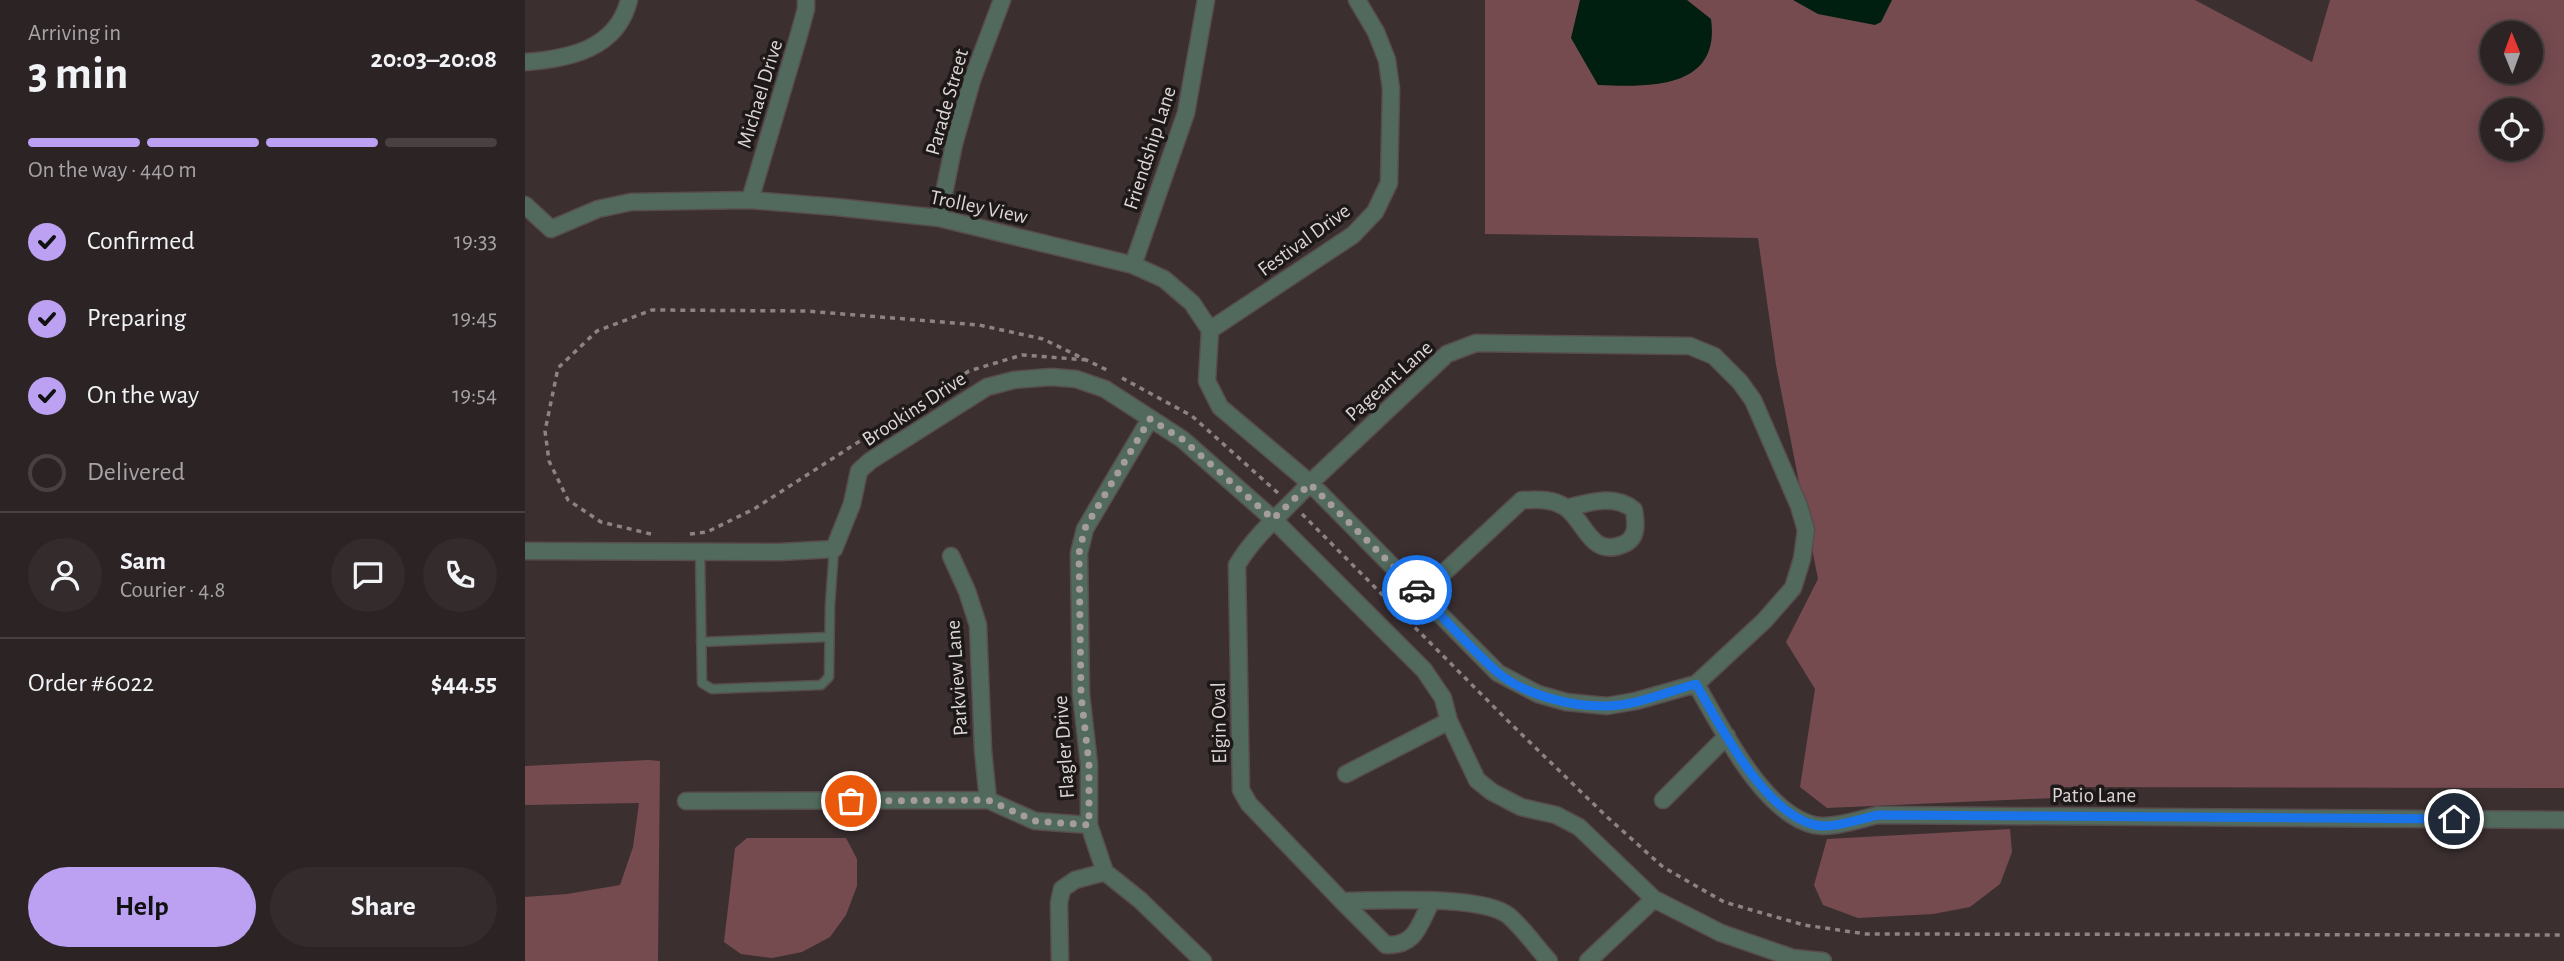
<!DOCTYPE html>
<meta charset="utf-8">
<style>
:root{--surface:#2c2324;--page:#342b2c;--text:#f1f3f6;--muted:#a6a4a6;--line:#484041;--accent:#bca0f2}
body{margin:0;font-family:"Alegreya Sans",sans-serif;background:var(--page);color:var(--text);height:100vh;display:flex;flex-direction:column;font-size:26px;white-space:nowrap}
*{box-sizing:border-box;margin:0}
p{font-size:23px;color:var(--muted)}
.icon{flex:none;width:38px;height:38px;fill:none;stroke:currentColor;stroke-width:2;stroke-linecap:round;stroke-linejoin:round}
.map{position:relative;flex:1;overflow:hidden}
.drawer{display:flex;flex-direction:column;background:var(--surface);width:525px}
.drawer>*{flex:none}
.needle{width:46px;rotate:359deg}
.fabs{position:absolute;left:1955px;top:21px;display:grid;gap:14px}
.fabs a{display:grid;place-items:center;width:63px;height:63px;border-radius:50%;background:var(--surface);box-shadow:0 4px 18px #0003,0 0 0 2px var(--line);font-size:35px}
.pin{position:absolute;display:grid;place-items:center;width:60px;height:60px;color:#fff;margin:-30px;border:4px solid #fff;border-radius:50%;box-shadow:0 2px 7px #0007}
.courier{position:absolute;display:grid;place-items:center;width:70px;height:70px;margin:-35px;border:5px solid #1a73e8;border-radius:50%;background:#fff;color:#222;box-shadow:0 2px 9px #0007}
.overview em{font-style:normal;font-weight:600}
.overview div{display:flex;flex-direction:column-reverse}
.overview{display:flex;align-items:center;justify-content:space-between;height:119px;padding:0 28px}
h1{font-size:46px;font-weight:600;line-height:52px}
.bar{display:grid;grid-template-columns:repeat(4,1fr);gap:10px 7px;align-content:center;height:84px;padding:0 28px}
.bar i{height:9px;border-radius:5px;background:var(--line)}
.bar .on{background:var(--accent)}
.bar p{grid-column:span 4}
.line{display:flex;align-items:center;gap:18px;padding:0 28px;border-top:2px solid var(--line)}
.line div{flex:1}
.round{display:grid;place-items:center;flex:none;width:74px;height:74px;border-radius:37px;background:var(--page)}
ol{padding:0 28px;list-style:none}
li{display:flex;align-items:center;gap:21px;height:77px}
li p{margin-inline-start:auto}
li .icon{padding:7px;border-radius:50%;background:var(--accent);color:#111;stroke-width:4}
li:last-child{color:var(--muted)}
li i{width:38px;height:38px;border:4px solid var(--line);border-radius:50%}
.cta{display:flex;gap:14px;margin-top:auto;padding:14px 28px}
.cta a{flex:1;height:80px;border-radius:42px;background:var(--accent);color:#111;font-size:28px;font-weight:600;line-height:80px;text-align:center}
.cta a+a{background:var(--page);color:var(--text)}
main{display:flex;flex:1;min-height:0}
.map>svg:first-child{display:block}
</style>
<main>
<section class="drawer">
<div class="overview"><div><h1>3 min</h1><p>Arriving in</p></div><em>20:03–20:08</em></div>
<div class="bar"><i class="on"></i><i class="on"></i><i class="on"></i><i></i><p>On the way · 440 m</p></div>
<ol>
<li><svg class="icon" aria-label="check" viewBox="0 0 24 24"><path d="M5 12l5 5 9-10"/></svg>Confirmed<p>19:33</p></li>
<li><svg class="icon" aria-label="check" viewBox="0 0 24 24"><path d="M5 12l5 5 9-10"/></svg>Preparing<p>19:45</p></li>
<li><svg class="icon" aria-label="check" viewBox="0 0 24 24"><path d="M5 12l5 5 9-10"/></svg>On the way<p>19:54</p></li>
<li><i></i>Delivered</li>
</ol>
<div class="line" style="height:126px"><a class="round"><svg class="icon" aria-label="person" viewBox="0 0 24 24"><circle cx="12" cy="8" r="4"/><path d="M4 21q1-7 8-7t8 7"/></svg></a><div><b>Sam</b><p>Courier · 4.8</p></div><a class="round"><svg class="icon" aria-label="chat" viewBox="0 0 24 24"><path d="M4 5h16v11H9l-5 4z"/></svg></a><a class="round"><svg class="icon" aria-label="phone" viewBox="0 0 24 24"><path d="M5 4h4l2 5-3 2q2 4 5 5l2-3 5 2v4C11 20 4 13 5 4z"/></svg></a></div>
<div class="line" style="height:91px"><div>Order #6022</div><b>$44.55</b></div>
<div class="cta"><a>Help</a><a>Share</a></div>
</section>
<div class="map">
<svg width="2039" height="961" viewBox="0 0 2039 961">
<rect width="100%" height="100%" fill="#3b2f30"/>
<path fill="#754b50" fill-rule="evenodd" d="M960,0H1670L1787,62L1805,0H2039V788L1540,787L1528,798L1302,808L1275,787L1290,689L1261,642L1293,579L1251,365L1233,238L960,234ZM1967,33H2006V72H1967ZM1967,110H2006V149H1967Z
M123,760L135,761L133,961H0V897L42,894L95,885L108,847L114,803L0,805V766Z
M1485,829L1487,852L1475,884L1445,907L1408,914L1333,918L1298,905L1289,885L1302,839Z
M222,838H321L332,859V886L321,915L305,937L277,952L247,958L216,954L199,942L210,848Z"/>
<path fill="#001f11" d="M1055,0H1162L1186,19C1196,90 1123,87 1073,85L1046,38Z
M1268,0H1367L1356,22L1350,25L1293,14Z"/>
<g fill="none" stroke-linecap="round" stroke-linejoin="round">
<g stroke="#584d4e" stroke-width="11">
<path id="lane" d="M175,551L177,683L187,689L296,685L304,677L305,605L309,549
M176,642L304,637"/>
</g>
<g stroke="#584d4e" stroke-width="19">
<path id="street" d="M0,62C44,59 92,49 104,0
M225,200L273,38L281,9V0
M0,205L26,229L73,209L106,202L225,200L311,207L414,218L608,265L639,279L667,303L685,330L682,381L695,407L785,483L973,673L1013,694L1041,702L1082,706L1111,701L1171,684L1239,621L1268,588L1277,559L1281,530L1274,506L1228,400L1215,382L1189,356L1165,346L951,343L922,354L785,483C760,511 731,533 712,565L716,790L724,804L817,901C854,901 957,894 984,916C999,929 1011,947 1024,961
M414,218L429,144L447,80L477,0
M608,265L661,113L681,0
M685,330L828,235L850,212L864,183L866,89L862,60L851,32L832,0
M625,419L560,529L554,553L556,694L564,764V825L580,872L615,900L678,961
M0,551L255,552L309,549L327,504L334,471L345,461L462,387L489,380L526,377L551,379L580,389L657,439L748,519L899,670L918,698L924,721L952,780L967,792L996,807L1031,815L1054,827L1129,899L1196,933L1268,958L1298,961
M426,556L442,591L453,625L458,750L463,800
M896,594L997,500C1012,500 1026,498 1040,507C1060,520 1065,559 1099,544C1113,538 1111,523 1109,510C1090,494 1064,502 1042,508
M1171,684C1196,727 1238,813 1289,825C1306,829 1336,819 1353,815L2039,820
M821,774L924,721
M1138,800L1202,736
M161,801L463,800L510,821L564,825
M817,901L861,945C891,946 894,925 906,902
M535,961L534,903L537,889L550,880L580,872
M1063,961L1129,899"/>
</g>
<path stroke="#8d8383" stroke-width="3.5" stroke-dasharray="5 5" stroke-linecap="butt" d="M597,378L667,416L753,493
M777,514L986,724L1081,816L1138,867L1199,902L1279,925L1341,934L2039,935
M126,534L76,522L43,500L24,461L20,431L33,368L72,331L127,310L281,311L454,325L518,339L584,371
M165,534L182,532L229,509L444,371L497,355L563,360"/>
<use href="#lane" stroke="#526a5d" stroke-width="8"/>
<use href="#street" stroke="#526a5d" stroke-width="16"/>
</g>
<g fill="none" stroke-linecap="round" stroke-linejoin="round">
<path stroke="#a59c9c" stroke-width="7" stroke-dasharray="0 12.6" d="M326,801L463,800L510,821L564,825V764L556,694L554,553L560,528L625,419L657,439L748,519L785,484L892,590"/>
<path stroke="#1a73e8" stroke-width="9" d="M892,590C918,617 943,646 971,671C998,695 1047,707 1082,706C1112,705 1142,692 1171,684C1196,727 1239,813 1290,825C1306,829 1336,819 1353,815L1929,819"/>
</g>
<g text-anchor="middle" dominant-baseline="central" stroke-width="7" stroke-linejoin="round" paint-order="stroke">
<g font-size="21" fill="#ded6d6" stroke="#1e1919">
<text transform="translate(235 94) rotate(-73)">Michael Drive</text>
<text transform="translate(422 102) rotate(-74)">Parade Street</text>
<text transform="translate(625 148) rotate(-72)">Friendship Lane</text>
<text transform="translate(454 207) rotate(12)">Trolley View</text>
<text transform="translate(779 240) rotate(-36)">Festival Drive</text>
<text transform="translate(864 381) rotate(-42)">Pageant Lane</text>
<text transform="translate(389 409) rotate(-33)">Brookins Drive</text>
<text transform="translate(432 678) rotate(-94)">Parkview Lane</text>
<text transform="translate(694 723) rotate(-91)">Elgin Oval</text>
<text transform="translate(539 747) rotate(-94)">Flagler Drive</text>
<text x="1569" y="795">Patio Lane</text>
</g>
</g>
</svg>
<div class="fabs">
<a><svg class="needle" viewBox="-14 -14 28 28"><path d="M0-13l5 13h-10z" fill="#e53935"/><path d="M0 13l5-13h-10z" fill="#a6a4a6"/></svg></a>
<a><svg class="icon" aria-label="locate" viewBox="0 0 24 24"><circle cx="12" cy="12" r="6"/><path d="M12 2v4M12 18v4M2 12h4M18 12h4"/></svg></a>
</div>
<div class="pin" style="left:326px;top:801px;background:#ea580c"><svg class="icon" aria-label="bag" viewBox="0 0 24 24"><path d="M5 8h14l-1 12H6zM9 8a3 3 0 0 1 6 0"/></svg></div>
<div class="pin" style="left:1929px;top:819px;background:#1f2937"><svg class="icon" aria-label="home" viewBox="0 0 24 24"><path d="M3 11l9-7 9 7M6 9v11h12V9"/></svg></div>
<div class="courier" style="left:892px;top:590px"><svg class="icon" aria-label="car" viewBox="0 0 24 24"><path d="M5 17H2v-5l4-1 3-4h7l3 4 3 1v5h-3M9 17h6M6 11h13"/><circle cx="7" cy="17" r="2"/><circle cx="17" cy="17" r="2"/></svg></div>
</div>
</main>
